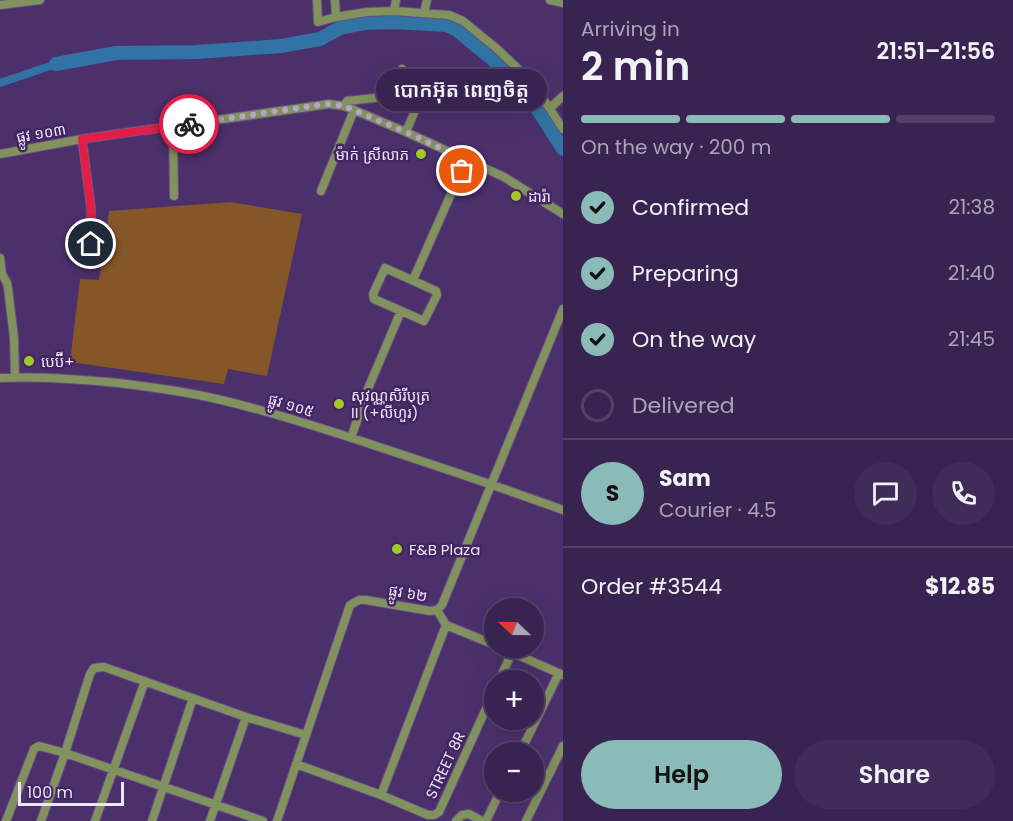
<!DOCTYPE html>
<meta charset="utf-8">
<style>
:root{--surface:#392451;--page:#402c58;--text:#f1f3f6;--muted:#aba4b7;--line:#534168;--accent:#8bbbb9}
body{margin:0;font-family:Poppins,"Noto Sans Khmer",sans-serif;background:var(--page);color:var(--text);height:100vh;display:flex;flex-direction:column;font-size:22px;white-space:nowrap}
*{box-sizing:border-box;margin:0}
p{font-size:20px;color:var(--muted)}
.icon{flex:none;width:33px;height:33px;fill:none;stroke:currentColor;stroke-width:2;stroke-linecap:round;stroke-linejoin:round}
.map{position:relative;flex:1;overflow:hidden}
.drawer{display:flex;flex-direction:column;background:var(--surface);width:450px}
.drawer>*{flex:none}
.needle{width:39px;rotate:292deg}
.fabs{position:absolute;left:484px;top:598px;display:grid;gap:12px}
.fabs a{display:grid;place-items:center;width:60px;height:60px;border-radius:50%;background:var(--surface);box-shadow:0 6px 24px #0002,0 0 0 2px var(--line);font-size:30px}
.scale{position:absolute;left:18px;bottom:15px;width:106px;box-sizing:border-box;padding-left:6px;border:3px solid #ede4fa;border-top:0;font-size:16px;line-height:21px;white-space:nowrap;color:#ede4fa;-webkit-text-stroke:4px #422561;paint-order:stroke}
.pin{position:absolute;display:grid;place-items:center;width:51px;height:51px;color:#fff;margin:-26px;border:3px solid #fff;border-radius:50%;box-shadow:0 2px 6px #0007}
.courier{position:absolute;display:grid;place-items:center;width:60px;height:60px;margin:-30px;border:4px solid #e11d48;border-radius:50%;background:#fff;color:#222;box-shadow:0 2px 8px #0007}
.bubble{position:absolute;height:42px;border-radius:21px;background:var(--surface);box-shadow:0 6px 24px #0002,0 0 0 2px var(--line);font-size:20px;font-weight:600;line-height:42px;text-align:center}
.overview em{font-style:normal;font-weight:600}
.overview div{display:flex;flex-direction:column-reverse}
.overview{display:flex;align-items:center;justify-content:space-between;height:102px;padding:0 18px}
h1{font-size:39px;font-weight:600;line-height:45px}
.bar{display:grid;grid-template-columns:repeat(4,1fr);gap:9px 6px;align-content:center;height:72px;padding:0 18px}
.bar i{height:8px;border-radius:4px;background:var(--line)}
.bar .active{background:var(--accent)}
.bar p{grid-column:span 4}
.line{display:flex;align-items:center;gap:15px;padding:0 18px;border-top:2px solid var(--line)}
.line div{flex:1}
.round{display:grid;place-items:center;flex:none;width:63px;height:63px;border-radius:32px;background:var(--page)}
ol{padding:0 18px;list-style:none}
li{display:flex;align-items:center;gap:18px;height:66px}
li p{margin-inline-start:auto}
li .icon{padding:6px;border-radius:50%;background:var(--accent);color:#111;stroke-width:4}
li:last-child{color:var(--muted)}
li i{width:33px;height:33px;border:3px solid var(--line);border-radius:50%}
.cta{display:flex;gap:12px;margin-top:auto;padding:12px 18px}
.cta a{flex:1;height:69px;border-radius:36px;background:var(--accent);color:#111;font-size:24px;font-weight:600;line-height:69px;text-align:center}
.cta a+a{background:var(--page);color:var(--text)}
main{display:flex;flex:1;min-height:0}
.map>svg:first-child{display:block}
</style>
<main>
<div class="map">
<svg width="563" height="821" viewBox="0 0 563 821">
<rect width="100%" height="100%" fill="#4c306c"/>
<path fill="#855627" d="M231,202L302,214L267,376L228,369L224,384L70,362L80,279L99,280L109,211Z"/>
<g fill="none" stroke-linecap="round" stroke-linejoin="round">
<path stroke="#3073a4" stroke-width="8" d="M0,83L56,64"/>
<path stroke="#3073a4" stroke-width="14" d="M56,64L116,53L197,52L281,46L320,39L340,28L365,23L392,22L446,25L457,30L490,57L526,91L563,149"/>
<g stroke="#664d83" stroke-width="10">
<path id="minor" d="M317,0L318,22L336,17L367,12L394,11L449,15L463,21L496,48L533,83L563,129
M335,0L336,17
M550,0L563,3
M0,5L40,0
M394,11L396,0
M424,13L427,0
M344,106L347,101L392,96L394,94L395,85L402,69
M550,108L563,96
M173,127L174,196
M406,132L427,82
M82,139L91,208L92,263
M0,154L82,139L329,104L344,106L354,110L406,132L504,177L563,214
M321,191L354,110
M0,258L2,274L7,283L8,288L14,338L15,377
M385,268L436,291L437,295L424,321L374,299L373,294Z
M413,280L466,160
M0,378C39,376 79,379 118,383C151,387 184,391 217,399C273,412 328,430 382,448C443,468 503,488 563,510
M351,438L367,391L401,311
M437,610L442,605L563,309
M437,610L446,625L495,645
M502,648L563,675
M499,681L512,652
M520,753L559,673
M296,764L381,795L428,815H434L439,812L495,689
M381,795L446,625
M6,821L34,749L39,746L65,753L263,821
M41,821L65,753L90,674L94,668L104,667L246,717L306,735
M95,821L145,681
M152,821L193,698
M210,821L246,717
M277,821L350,605L359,600H366L430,611L437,610
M456,821L462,815L469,814L482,821
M486,821L500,792
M526,821L563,746"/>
</g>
<use href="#minor" stroke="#81925e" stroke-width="8"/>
</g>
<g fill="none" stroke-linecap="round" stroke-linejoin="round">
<path stroke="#b5a5c8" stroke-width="6" stroke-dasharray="0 10.8" d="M189,124L319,105L329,104L344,106L406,132L466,160L462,171"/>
<path stroke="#e11d48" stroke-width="8" d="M91,244V208L82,139L189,124"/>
</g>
<g fill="#a1c929" stroke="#422561" stroke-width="2">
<circle cx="421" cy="154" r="6"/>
<circle cx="516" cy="196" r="6"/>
<circle cx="29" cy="361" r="6"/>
<circle cx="339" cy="404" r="6"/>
<circle cx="397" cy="549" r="6"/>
</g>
<g text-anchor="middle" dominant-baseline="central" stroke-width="5" stroke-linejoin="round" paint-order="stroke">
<g font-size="15" fill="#ede4fa" stroke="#422561">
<text transform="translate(41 133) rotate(-10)">ផ្លូវ ១០៣</text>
<text transform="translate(291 405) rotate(17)">ផ្លូវ ១០៥</text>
<text transform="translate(408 593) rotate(9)">ផ្លូវ ៦២</text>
<text transform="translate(445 765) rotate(-65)">STREET 8R</text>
</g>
<g font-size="15" fill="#ede4fa" stroke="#422561" text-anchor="start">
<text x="409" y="154" text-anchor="end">ម៉ាក់ ស្រីលាភ</text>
<text x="528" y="196">ដារ៉ា</text>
<text x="41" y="361">បេប៊ី+</text>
<text x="351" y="395">សុវណ្ណសិរីបុត្រ<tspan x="351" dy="17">II (+លីហួរ)</tspan></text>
<text x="409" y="549">F&amp;B Plaza</text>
</g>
</g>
</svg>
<div class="fabs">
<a><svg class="needle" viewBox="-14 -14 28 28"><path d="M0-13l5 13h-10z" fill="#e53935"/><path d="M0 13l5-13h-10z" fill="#aba4b7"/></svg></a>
<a>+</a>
<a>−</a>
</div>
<div class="scale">100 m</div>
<div class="pin" style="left:462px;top:171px;background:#ea580c"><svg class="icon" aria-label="bag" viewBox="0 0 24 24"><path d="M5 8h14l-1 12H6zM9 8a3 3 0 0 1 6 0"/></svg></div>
<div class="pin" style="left:91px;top:244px;background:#1f2937"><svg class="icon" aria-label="home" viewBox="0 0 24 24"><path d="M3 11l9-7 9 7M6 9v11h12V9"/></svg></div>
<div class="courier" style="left:189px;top:124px"><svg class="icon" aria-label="bike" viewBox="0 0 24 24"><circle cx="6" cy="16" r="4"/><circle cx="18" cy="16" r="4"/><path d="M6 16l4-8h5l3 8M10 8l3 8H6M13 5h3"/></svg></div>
<div class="bubble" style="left:376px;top:69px;width:171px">បោកអ៊ុត ពេញចិត្ត</div>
</div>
<section class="drawer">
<div class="overview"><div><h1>2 min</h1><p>Arriving in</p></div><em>21:51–21:56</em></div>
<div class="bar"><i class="active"></i><i class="active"></i><i class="active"></i><i></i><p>On the way · 200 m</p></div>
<ol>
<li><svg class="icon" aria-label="check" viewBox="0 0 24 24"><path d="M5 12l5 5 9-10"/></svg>Confirmed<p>21:38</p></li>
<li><svg class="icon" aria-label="check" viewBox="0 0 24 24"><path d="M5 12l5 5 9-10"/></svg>Preparing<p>21:40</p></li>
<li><svg class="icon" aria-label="check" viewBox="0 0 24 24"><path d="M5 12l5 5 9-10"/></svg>On the way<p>21:45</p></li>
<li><i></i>Delivered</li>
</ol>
<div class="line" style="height:108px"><b class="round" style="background:var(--accent);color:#111">S</b><div><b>Sam</b><p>Courier · 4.5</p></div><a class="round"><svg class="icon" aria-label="chat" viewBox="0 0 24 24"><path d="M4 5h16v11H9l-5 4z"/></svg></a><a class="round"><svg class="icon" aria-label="phone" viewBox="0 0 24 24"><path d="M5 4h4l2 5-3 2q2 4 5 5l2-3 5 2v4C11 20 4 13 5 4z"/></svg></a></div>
<div class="line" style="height:78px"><div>Order #3544</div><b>$12.85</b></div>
<div class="cta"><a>Help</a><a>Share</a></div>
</section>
</main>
